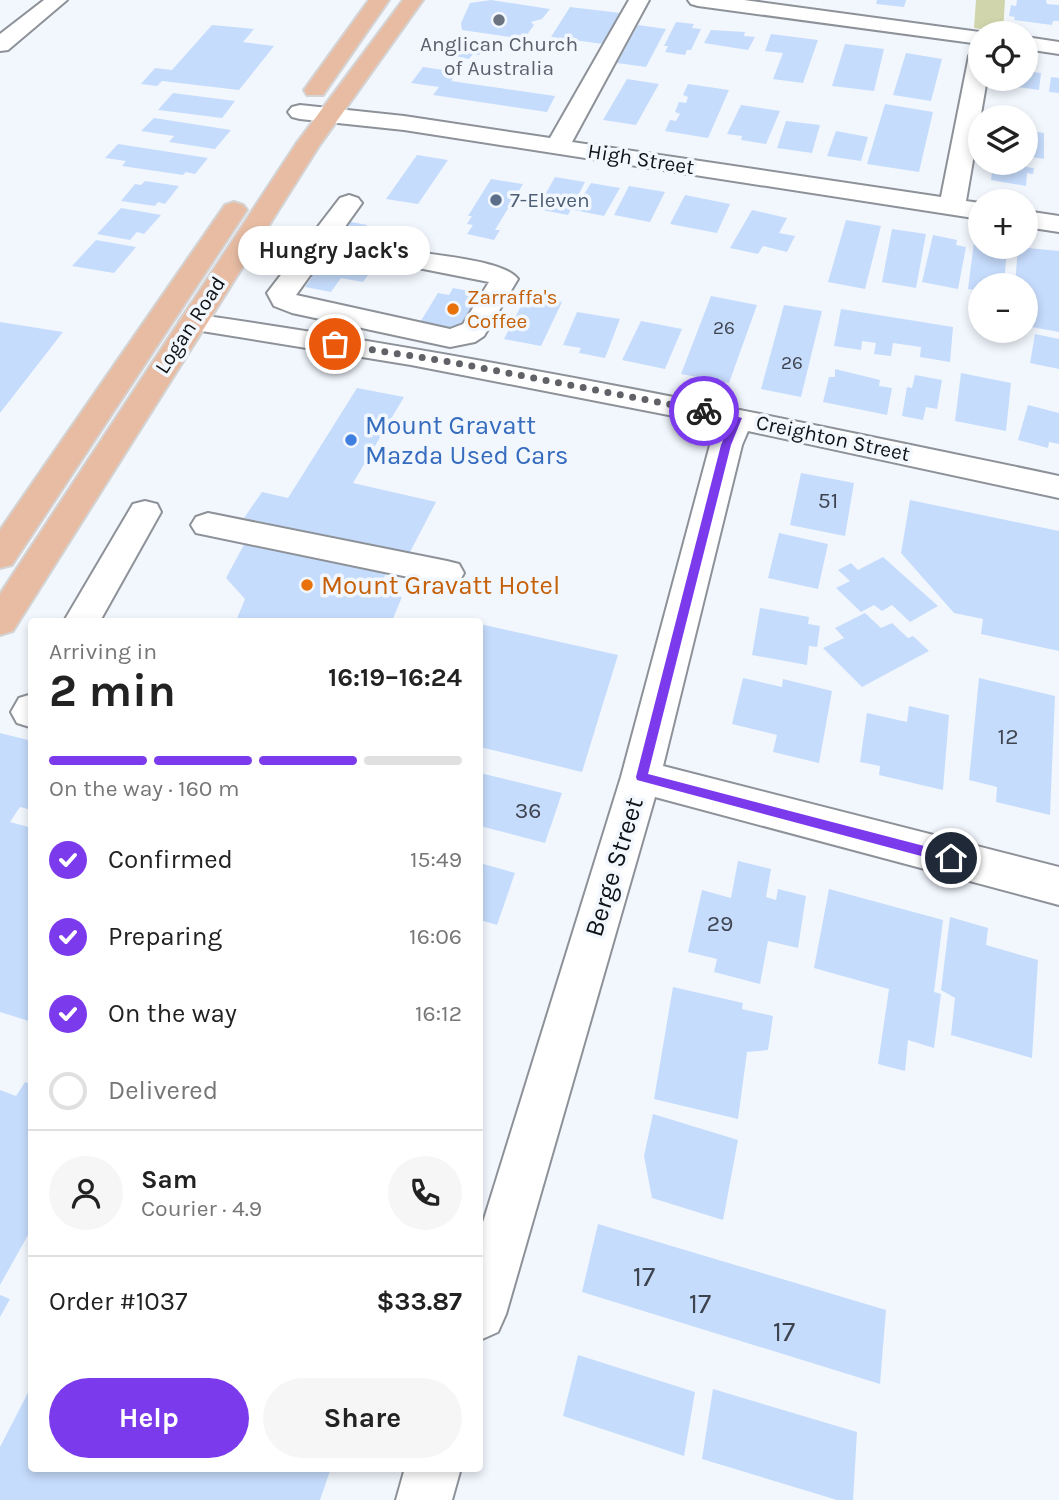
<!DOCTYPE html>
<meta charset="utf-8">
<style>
:root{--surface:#fff;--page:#f6f6f6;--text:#222;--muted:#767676;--line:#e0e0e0;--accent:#7c3aed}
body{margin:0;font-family:Karla,sans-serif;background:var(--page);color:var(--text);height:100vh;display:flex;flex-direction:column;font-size:26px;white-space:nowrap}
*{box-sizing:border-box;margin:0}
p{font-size:23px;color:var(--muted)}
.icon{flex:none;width:38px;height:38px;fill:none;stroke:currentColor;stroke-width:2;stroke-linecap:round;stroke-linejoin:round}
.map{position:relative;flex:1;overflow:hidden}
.drawer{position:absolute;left:28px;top:618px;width:455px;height:854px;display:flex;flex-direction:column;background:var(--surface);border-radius:7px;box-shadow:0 4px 10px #0003}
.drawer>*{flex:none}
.controls{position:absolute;left:968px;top:21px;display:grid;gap:14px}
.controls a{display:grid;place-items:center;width:70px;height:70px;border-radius:50%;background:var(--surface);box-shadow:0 4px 10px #0003;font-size:35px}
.pin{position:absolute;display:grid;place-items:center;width:60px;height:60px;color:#fff;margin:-30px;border:4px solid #fff;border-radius:50%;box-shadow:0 2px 7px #0007}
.courier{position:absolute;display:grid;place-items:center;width:70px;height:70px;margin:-35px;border:5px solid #7c3aed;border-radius:50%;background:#fff;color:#222;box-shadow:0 2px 9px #0007}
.bubble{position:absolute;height:49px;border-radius:24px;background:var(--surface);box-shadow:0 4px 10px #0003;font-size:23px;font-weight:700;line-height:49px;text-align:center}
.summary em{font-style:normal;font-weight:700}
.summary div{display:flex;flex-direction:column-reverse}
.summary{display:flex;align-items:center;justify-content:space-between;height:119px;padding:0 21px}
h1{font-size:46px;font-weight:700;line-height:52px}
.bar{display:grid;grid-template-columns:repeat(4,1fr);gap:10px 7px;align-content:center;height:84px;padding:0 21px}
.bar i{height:9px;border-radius:5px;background:var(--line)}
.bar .current{background:var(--accent)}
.bar p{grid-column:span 4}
.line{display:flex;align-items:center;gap:18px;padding:0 21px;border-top:2px solid var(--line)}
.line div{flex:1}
.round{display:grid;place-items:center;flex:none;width:74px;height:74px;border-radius:37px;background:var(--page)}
ol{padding:0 21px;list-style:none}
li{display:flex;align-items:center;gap:21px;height:77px}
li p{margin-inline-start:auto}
li .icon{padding:7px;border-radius:50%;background:var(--accent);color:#fff;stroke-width:4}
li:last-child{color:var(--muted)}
li i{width:38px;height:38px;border:4px solid var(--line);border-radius:50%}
.button{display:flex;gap:14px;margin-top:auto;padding:14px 21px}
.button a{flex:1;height:80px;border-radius:42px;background:var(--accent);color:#fff;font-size:28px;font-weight:700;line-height:80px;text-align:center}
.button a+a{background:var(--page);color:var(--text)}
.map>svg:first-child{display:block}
</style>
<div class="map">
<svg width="1059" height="1500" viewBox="0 0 1059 1500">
<rect width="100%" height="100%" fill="#f2f7fe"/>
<path fill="#d1d5ab" d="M976,0H1005L1003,32L974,28Z"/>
<path fill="#c6dcfc" d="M491,0L550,9L542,19L531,22L534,25L524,39L462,30L461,23L470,3Z
M877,0H906L904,7L876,4Z
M1017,0H1046L1047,4L1059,5V21H1053L1052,25L1014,20L1015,17L1009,16L1011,5L1016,6Z
M570,7L620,13L603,44L551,37Z
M676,22L694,24L692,28L701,29L691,50H687L685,55L665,52L668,46H664Z
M212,25L254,29L243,42L274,46L239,90L162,81L157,86L141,84L155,68L172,70Z
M638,25L666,29L646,67L617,63Z
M711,30L745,32L744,36L755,37L748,50L704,43Z
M771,34L818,40L803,83L773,79L783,53L765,51Z
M445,42L484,47L479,55L473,54L469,59L430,51L437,43Z
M845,44L884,49L874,91L832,86Z
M906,53L942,59L931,101L893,95Z
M423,67L457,72L451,81L555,96L547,112L433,95L439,87L411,83Z
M1026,71L1041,73L1039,90L1003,85L1004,79H1026Z
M1051,77L1059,78V93L1049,92Z
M627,79L659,84L636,125L603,120Z
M688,84L729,90L708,138L665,131L670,120L676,121L680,114L675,112L679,102L686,103L688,97L683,95Z
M173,93L235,101L222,118L158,110Z
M885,104L933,112L919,172L867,164Z
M741,105L780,111L766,144L741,140L742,136L727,134Z
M154,118L231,130L215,149L169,142L174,136L141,131Z
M786,121L820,125L812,153L777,148Z
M1026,127L1031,128V131L1044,133V159L1026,156Z
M836,131L868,137L861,161L827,156Z
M118,144L208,158L195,174L186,172L183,175L122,166L126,161L105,158Z
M417,155L448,160L418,204L386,199Z
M993,163L1034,168L1033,174L1027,173L1026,186L991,180Z
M555,177L585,182L568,215L537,209Z
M491,179L523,184L495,230H500L494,240L467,234L473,225L467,224L472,216H468Z
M145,181L179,186L165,204L158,202L155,206L121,201L135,184L141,185Z
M591,183L620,188L604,216L574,210Z
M629,186L665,192L650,222L614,215Z
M685,195L730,204L717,233L670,224Z
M121,208L161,215L144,234L137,232L130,240L97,234Z
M752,210L787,218L779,233L795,236L787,252L763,246L758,254L730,248Z
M330,218L367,225L359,235L385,240L380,247L389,249L382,258L374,257L367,267L373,268L363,282L341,278L331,292L305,287L312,277L289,273Z
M846,220L881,226L865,289L828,282Z
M892,229L926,234L916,288L882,282Z
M933,235L957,240L956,245L966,247L958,289L922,282Z
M96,240L136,247L114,273L72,266Z
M974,242L980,243V247L1007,248L1004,285H980V291L968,289Z
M1018,247L1059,251V332L1026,326V285H1015Z
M499,270L513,273L484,328L459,323L455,331L419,324L438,293L449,295L453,288L486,294Z
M526,296L562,302L541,346L504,339Z
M711,296L757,305L729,383L681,374Z
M784,305L822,311L801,397L761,389Z
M841,309L953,327L950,362L920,357L921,347L893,343L891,356L874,354L876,343L862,341L861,350L834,346Z
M577,312L620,319L605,358L579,353L581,348L563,345Z
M641,321L682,329L665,369L622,360Z
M0,322L63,332L0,413Z
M1035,334L1059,339V369L1030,363Z
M835,369L880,380L879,386L892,388L887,415L823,402L829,377H835Z
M961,373L1011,383L1006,431L955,421Z
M915,375L942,380L937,409L926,407L923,420L902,416L907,387L912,388Z
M357,388L404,397L353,483L436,502L408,556L244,518L262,492L288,498Z
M1028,405L1059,413V444L1049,442L1048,448L1018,440Z
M801,473L854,483L845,536L790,525Z
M910,500L1059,531V651L981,634L983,619L954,613L901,553Z
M779,533L828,544L818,589L768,578Z
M246,541L389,566L378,592L402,597L392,621H236L245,599L226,578Z
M883,557L938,606L910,622L892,605L882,611L874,605L861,612L836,588L850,581L838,570L851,563L858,570Z
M760,608L809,617L808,624L820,626L817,647L809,646L807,665L752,655Z
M865,613L881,628L892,623L908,638L913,636L929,651L862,687L823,648L844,638L835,628Z
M480,624L618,655L582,772L480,747Z
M743,678L782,687L783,679L832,691L819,763L773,752L777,735L732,724Z
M979,678L1055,696L1050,815L996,802L997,787L969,780Z
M909,706L949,715L943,790L879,775L880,766L860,762L867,713L907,722Z
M0,733L32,741V810L20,807L10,822L32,828V1022L0,1012Z
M480,773L562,793L545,843L480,826Z
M738,861L771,869L766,897L776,900L778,889L806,896L798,948L768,941L760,984L714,972L717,959L688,952L702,890L731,898Z
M480,863L515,873L497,925L480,920Z
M829,889L943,920L934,992L941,994L934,1048L908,1040L905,1071L878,1064L889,989L814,968Z
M950,917L988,928L986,945L1038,960L1032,1058L951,1035L955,998L941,990Z
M673,987L743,1003L742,1009L773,1016L768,1050L747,1052L738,1119L654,1099Z
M25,1082L32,1085V1228L0,1285V1090L16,1096Z
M653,1114L738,1140L723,1220L652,1198L644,1156Z
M598,1224L886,1310L880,1384L582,1292Z
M0,1295L10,1299L0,1317Z
M578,1355L695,1392L684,1456L563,1416Z
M32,1385V1468H331L320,1500H0V1447Z
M713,1389L857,1432L853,1500H837L702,1459Z"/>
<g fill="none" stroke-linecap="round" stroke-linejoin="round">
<g stroke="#8d9198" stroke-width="4">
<path id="minor" d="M44,0H67L8,50L0,51V34Z
M629,0H649L572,142L941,197L969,56L972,51L980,49V79H987L966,201L980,203V219L404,130L300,119L292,117L288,112L292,107L300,105L404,116L550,138Z
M688,0H744L987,33H980V44L698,6L691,4Z
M1026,37L1059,42V54L1026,49Z
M349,195L358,198L362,203L296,295L450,329L463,324L489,282L408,266L404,260L408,254L417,252C440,256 505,261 518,279L484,336L475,342L450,347L292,313L274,306L267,293L340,198Z
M1026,211L1059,216V232L1026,227Z
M193,314C484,356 771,415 1059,476V498L748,431L742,445L663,766L1059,867V905L655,797L506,1314L498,1332L480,1340V1232L621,777L710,445L720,425L411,365L183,328L179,322L183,316Z
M145,501L157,504L161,512L100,621H64L133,504Z
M208,513L447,561L459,564L464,573L459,582L447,585L196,533L191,525L196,517Z
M32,694V727H30L17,723L11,712L19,698Z
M405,1468H461L452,1500H396Z"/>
</g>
<g stroke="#d4d4d5" stroke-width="4">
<path id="major" d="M369,0H389L323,95H307L304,90Z
M403,0H423L319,146L13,631L0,635V594L296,144Z
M234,202L243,205L247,210L12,565L0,568V530L225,205Z"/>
</g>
<use href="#minor" fill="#fff" fill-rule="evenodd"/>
<use href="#major" fill="#e7bca3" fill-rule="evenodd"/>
</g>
<path fill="#7c3aed" d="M704,408L742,418L731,445L648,774L951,853L955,854V862L951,864L637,780L636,777L721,445L732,419L700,413V409Z"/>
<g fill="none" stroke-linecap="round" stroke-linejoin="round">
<path stroke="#606267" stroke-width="7" stroke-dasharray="0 12.6" d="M335,344L451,362L704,411"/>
</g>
<circle fill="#6b7280" stroke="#f2f7fe" stroke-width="2.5" cx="499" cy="20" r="7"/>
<circle fill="#5c6f8a" stroke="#f2f7fe" stroke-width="2.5" cx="496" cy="200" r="7"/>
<g fill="#e8710a" stroke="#f2f7fe" stroke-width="2.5">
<circle cx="453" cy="309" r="7"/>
<circle cx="307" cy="585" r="7"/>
</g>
<circle fill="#3f7fe0" stroke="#f2f7fe" stroke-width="2.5" cx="351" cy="440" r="7"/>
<g text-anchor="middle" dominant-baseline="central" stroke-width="7" stroke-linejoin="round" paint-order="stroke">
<g font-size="19" fill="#3e444f">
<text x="724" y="328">26</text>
<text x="792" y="363">26</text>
</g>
<g font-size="21" fill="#5b616d" stroke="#f2f7fe">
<text x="499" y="44">Anglican Church<tspan x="499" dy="24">of Australia</tspan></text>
</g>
<g font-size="21" fill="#111215" stroke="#f2f7fe">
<text transform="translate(641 159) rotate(9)">High Street</text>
<text transform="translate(190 325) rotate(-57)">Logan Road</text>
<text transform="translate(833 438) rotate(12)">Creighton Street</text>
</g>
<g font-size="21" fill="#4e5e75" stroke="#f2f7fe" text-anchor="start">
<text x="510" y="200">7-Eleven</text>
</g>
<g font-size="21" fill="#c56008" stroke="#f2f7fe" text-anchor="start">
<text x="467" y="297">Zarraffa's<tspan x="467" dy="24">Coffee</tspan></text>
</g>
<g font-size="23" fill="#3e444f">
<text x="828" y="500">51</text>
<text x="1008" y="736">12</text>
<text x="528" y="810">36</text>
<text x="720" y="923">29</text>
</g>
<g font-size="26" fill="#366cbe" stroke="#f2f7fe" text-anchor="start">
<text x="365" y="425">Mount Gravatt<tspan x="365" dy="30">Mazda Used Cars</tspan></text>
</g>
<g font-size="26" fill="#c56008" stroke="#f2f7fe" text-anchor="start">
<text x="321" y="585">Mount Gravatt Hotel</text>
</g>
<g font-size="26" fill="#111215" stroke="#f2f7fe">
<text transform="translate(614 867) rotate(-73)">Berge Street</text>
</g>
<g font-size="28" fill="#3e444f">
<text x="644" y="1276">17</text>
<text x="700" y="1303">17</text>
<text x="784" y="1331">17</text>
</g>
</g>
</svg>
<div class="controls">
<a><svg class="icon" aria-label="locate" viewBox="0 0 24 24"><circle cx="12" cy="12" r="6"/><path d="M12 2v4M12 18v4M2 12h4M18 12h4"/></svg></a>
<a><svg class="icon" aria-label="layers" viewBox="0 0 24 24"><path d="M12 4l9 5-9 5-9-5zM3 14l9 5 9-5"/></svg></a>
<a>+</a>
<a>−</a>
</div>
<div class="pin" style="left:335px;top:344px;background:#ea580c"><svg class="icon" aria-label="bag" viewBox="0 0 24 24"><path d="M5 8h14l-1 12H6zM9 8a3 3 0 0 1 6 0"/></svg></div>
<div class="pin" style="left:951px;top:858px;background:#1f2937"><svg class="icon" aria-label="home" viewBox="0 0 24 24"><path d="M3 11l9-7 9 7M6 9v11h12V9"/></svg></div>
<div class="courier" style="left:704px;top:411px"><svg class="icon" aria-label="bike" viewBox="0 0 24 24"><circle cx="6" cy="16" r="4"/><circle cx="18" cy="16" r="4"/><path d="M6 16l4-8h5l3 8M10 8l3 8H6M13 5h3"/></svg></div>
<div class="bubble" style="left:238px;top:226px;width:192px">Hungry Jack's</div>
<section class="drawer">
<div class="summary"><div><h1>2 min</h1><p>Arriving in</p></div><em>16:19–16:24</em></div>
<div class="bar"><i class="current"></i><i class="current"></i><i class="current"></i><i></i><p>On the way · 160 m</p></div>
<ol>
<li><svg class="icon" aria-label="check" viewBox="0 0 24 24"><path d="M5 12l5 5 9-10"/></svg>Confirmed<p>15:49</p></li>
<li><svg class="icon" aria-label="check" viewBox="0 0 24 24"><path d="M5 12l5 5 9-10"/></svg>Preparing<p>16:06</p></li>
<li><svg class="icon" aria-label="check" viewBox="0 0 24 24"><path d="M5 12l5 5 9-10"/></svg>On the way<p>16:12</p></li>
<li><i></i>Delivered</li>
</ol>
<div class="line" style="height:126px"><a class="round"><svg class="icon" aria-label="person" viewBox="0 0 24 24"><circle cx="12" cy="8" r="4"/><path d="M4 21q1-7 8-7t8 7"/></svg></a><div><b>Sam</b><p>Courier · 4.9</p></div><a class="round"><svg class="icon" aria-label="phone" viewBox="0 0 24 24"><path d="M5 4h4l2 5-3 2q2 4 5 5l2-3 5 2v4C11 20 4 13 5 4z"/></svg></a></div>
<div class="line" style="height:91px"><div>Order #1037</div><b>$33.87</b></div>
<div class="button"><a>Help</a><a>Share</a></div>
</section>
</div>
